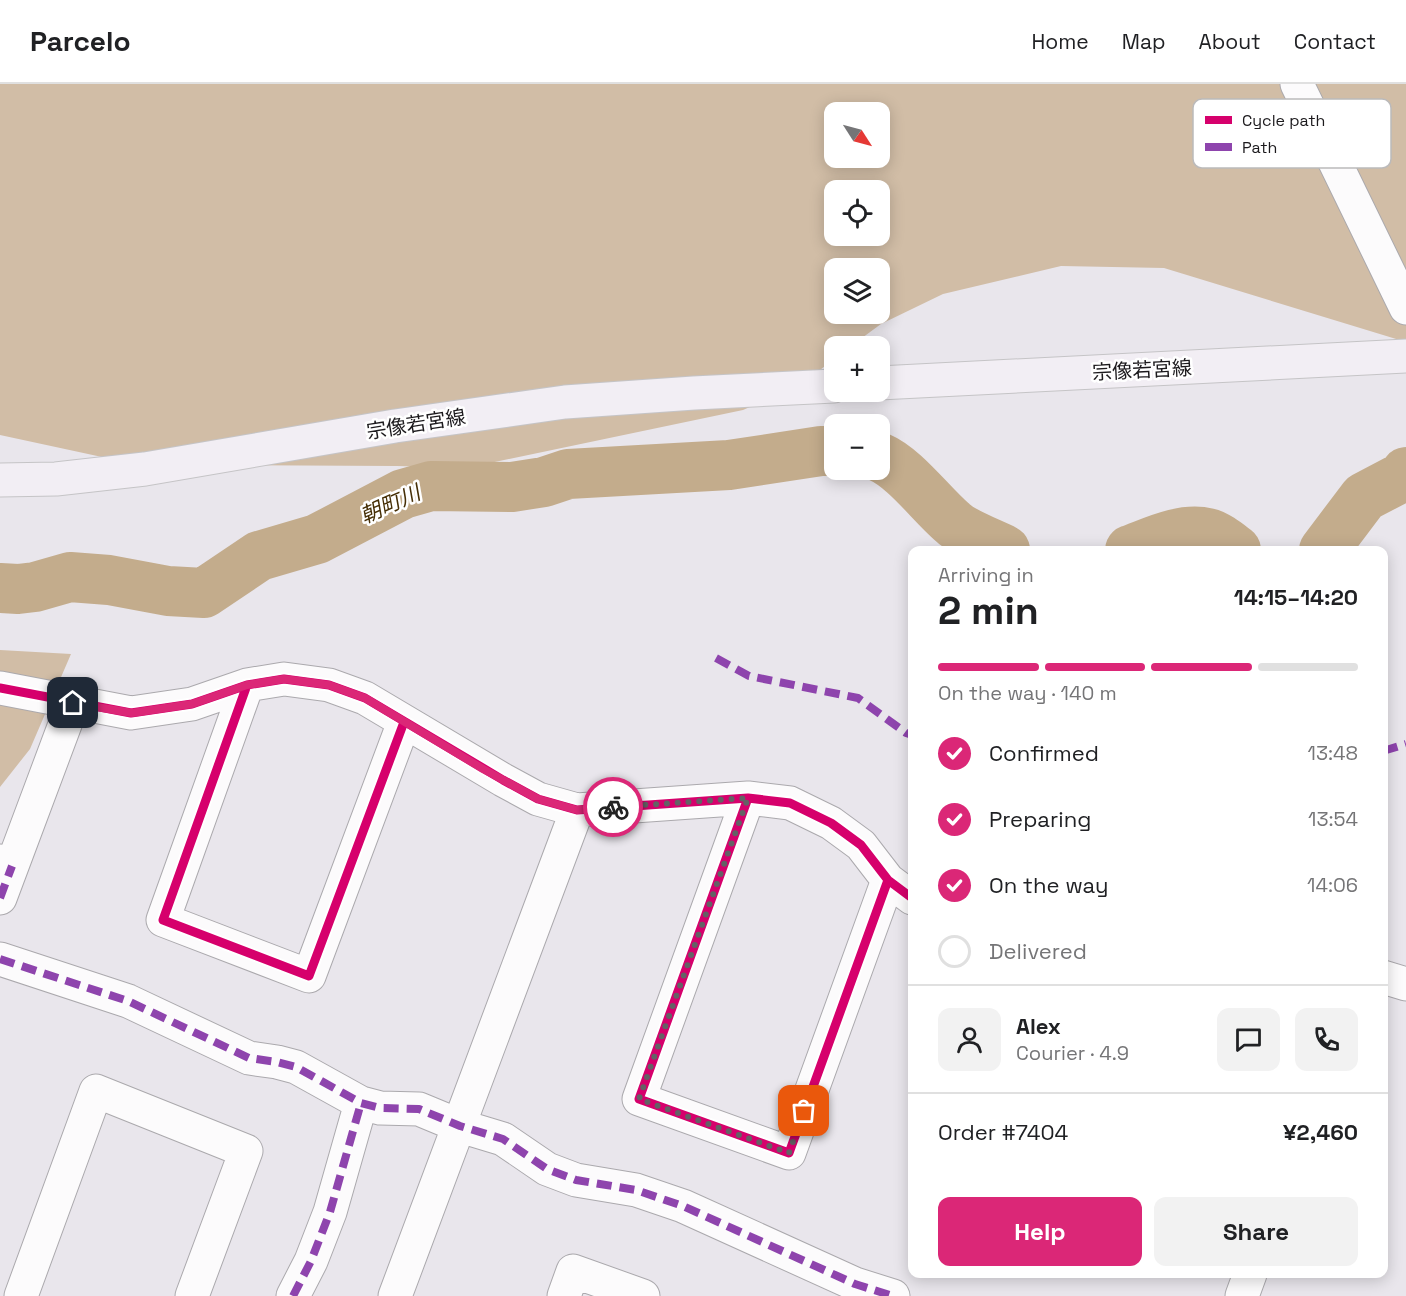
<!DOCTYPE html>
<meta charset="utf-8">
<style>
:root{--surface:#fff;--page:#f2f2f2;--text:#202124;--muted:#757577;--line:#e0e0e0;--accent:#db2777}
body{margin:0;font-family:"Space Grotesk","Noto Sans JP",sans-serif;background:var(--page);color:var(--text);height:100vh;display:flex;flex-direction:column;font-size:22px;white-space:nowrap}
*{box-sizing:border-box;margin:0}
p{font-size:20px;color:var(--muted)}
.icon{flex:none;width:33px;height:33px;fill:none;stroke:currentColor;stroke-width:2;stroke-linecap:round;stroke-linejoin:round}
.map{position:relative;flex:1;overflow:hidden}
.side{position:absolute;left:908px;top:462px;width:480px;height:732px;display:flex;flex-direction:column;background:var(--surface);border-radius:12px;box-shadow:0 3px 15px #0003}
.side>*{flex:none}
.needle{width:39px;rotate:126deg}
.fabs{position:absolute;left:824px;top:18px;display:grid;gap:12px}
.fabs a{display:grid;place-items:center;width:66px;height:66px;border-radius:12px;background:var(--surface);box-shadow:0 3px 15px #0003;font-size:30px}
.pin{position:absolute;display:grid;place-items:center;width:51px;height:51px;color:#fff;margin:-26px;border-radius:12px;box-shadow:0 3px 9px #0006}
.courier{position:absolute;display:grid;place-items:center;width:60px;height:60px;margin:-30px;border:4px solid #db2777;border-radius:50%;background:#fff;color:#222;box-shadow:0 2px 8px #0007}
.headline em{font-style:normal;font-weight:700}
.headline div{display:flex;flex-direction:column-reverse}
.headline{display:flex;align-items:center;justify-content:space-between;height:102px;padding:0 30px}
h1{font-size:39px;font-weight:700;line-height:45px}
.bar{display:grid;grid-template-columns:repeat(4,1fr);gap:9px 6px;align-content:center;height:72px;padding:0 30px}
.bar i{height:8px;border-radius:4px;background:var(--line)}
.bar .active{background:var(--accent)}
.bar p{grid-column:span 4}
.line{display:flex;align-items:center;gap:15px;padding:0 30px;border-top:2px solid var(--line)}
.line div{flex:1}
.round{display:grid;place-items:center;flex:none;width:63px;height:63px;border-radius:12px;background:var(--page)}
ol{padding:0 30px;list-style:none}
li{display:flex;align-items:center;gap:18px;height:66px}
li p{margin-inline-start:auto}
li .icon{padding:6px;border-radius:50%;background:var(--accent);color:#fff;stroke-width:4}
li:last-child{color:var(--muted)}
li i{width:33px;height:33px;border:3px solid var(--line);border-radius:50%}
.cta{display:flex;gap:12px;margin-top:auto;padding:12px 30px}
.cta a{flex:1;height:69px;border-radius:12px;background:var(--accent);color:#fff;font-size:24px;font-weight:700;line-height:69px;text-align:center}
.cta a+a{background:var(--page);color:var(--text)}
header{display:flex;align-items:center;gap:36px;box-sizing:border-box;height:84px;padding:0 30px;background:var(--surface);border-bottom:2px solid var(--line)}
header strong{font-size:28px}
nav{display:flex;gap:33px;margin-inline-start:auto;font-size:21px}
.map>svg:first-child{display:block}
</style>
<header>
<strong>Parcelo</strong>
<nav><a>Home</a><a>Map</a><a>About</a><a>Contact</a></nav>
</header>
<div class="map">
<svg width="1406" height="1212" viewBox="0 0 1406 1212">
<rect width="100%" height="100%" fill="#e9e6ec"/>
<path fill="#d1bda6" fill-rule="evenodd" d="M0,0H1406V258L1164,184L1061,182L943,210L881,240L851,262H834V275L802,300L743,326L466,384L397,382L227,381L102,373L0,351ZM834,28H879V74H834ZM834,106H879V152H834ZM834,184H879V230H834Z
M0,566L71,570L30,665L0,703Z"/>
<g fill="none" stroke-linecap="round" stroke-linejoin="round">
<path stroke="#c3ac8c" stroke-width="50" d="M879,373C905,384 930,419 952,438C962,448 991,459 1005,466
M1130,466C1154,457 1182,443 1208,449C1217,451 1228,460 1236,466
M1324,466L1364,413L1402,393L1406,388
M0,504L18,505L35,503L70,493L109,496L168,507L204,509L259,472L317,455L403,410L431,402L512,403L544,398L568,390L729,381L821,367H834"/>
<g stroke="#aba9ad" stroke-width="35">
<path id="minor" d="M1297,0L1406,224
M247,601L163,836L309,892L404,638
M0,604L131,629L192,620L247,601L284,595L329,601L365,614L503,696L538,715L577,726L748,714L790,719L831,739L861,761L888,796L912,814
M748,714L639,1015L789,1069L888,796
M0,777L12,782L73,619
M0,814L12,782
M0,875L128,917L249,974L277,978L296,983L361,1019L380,1024L419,1025L460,1042L503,1055L547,1085L576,1096L636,1106L683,1122L855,1200L893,1212
M1383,893L1406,900
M21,1212L96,1007L246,1067L192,1212
M293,1212L311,1177L330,1128L361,1019
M395,1212L577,726
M564,1212L573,1187L643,1212
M1242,1212L1250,1190"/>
</g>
<g stroke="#c5c4c6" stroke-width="35">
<path id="major" d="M879,299L1406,272
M0,396L56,395L145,385L395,342L565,318L694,309L834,302"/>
</g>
<use href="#minor" stroke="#fcfbfc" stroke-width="33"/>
<use href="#major" stroke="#f2eef4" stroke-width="33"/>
<path stroke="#8e44ad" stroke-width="8" stroke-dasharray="15 8" stroke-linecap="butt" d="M716,574L749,592L858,614L906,649L912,651
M1383,667L1406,660
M0,814L12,782
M0,875L128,917L249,974L277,978L296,983L361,1019L380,1024L419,1025L460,1042L503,1055L547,1085L576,1096L636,1106L683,1122L855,1200L893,1212
M293,1212L311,1177L330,1128L361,1019"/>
<g stroke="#fff" stroke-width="13">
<path id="cycleway" d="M247,601L163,836L309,892L404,638
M0,604L131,629L192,620L247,601L284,595L329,601L365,614L503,696L538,715L577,726L748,714L790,719L831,739L861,761L888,796L912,814
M748,714L639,1015L789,1069L888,796"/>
</g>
<use href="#cycleway" stroke="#d6006c" stroke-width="9"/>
</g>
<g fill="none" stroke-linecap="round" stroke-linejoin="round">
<path stroke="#646165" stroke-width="6" stroke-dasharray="0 10.8" d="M613,723L748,714L639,1015L789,1069L804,1027"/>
<path stroke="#db2777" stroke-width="8" d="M73,619L132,629L192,620L247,601L284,595L329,601L365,614L483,685L538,715L577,726L613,723"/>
</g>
<g text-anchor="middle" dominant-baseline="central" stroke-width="5" stroke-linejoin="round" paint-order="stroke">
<g font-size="20" fill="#1c1a1d" stroke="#fff">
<text transform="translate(1142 286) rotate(-3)">宗像若宮線</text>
<text transform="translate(416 340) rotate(-9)">宗像若宮線</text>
</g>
<g font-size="21" font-style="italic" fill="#462f06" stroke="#fff">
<text transform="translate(390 420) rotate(-24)">朝町川</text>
</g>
</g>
<rect x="1193" y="15" width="198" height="69" rx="9" fill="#fff" stroke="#bbbabb" stroke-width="1.5"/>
<rect x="1205" y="32" width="27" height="8" fill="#d6006c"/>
<rect x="1205" y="59" width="27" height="8" fill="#8e44ad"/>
<g font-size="16" fill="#1c1a1d">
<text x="1242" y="42">Cycle path</text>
<text x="1242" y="69">Path</text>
</g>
</svg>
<div class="fabs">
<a><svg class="needle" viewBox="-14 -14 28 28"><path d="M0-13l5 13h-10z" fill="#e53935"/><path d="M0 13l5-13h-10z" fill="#757577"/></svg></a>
<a><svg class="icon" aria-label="locate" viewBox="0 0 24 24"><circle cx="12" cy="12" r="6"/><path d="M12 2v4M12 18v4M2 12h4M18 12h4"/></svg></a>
<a><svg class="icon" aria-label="layers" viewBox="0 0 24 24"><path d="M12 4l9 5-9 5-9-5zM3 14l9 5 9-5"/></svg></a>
<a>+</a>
<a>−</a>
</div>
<div class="pin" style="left:804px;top:1027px;background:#ea580c"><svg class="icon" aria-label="bag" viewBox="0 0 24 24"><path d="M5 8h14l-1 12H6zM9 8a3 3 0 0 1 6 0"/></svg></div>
<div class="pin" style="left:73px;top:619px;background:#1f2937"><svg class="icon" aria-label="home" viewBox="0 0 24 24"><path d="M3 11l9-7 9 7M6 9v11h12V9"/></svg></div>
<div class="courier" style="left:613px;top:723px"><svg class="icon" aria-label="bike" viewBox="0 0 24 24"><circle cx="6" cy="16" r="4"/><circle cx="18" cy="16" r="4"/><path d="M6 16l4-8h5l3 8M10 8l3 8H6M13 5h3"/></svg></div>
<section class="side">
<div class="headline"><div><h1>2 min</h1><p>Arriving in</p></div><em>14:15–14:20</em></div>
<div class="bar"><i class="active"></i><i class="active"></i><i class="active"></i><i></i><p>On the way · 140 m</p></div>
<ol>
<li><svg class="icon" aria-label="check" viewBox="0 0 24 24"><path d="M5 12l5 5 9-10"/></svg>Confirmed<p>13:48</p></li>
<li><svg class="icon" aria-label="check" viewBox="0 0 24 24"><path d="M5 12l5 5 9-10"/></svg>Preparing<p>13:54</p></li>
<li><svg class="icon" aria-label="check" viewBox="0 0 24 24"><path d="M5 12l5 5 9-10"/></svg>On the way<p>14:06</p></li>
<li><i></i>Delivered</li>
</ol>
<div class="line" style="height:108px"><a class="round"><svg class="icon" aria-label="person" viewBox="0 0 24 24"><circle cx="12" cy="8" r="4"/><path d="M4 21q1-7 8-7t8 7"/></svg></a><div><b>Alex</b><p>Courier · 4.9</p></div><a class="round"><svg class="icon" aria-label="chat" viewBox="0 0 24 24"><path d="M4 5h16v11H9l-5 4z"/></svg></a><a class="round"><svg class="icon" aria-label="phone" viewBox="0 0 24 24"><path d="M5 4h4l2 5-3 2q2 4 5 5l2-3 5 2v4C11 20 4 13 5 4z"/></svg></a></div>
<div class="line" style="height:78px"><div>Order #7404</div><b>¥2,460</b></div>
<div class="cta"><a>Help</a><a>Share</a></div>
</section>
</div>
